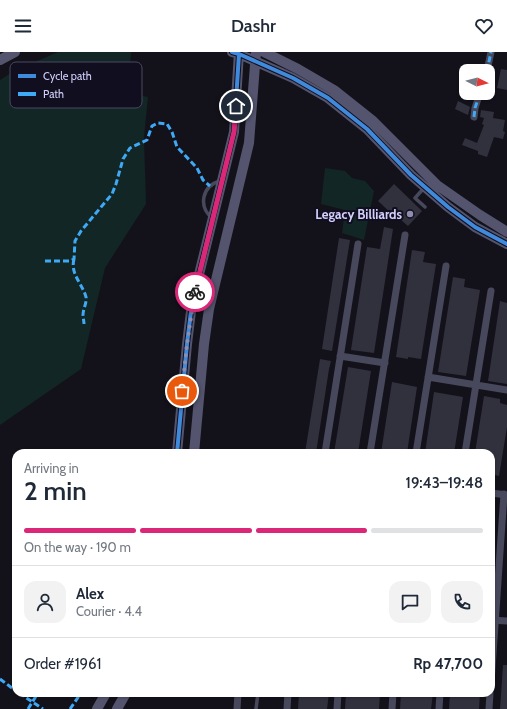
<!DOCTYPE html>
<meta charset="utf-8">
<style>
:root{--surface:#fff;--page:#f2f2f3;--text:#1f2937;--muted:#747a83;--line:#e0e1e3;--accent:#db2777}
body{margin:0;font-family:Cabin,sans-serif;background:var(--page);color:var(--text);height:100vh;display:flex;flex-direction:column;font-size:15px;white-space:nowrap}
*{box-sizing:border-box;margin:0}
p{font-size:13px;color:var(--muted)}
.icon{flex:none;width:22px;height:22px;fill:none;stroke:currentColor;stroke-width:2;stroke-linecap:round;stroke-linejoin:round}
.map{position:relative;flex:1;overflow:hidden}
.panel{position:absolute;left:12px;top:397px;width:483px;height:248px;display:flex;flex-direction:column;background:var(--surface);border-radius:12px;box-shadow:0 1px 3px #0004}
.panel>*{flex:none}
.needle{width:26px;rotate:96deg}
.fabs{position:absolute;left:459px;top:12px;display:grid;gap:8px}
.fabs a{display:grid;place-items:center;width:36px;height:36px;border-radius:8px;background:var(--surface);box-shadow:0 1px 3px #0004;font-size:20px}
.pin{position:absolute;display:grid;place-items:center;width:34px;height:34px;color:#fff;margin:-17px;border:2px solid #fff;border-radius:50%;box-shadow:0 1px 4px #0007}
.courier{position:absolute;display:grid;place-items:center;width:40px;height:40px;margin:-20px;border:3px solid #db2777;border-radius:50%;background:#fff;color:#222;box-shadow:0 1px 5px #0007}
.headline em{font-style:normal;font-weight:600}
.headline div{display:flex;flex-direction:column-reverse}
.headline{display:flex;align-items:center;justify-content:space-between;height:68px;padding:0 12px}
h1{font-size:26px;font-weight:600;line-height:30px}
.bar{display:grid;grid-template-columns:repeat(4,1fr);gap:6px 4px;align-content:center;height:48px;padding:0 12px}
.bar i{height:5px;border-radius:3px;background:var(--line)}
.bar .current{background:var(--accent)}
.bar p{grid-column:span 4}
.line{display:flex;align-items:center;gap:10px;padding:0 12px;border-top:1px solid var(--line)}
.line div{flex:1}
.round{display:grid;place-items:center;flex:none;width:42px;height:42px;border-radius:12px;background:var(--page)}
header{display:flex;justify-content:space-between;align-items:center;height:52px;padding:0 12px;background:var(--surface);font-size:18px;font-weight:600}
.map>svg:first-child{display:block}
</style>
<header><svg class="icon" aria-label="menu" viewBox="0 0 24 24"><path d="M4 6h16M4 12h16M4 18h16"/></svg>Dashr<svg class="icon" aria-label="heart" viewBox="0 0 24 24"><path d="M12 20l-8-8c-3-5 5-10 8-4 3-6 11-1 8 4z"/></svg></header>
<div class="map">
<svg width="507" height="657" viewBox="0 0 507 657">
<rect width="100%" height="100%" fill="#13121b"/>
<path fill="#112625" d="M58,0H131L128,41L148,45L144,85L146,152L105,216L81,317L0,373V28L14,19Z
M325,116L345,119L352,126L365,129L374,139L364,188L342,181L345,158L321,152Z"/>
<path fill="#31303d" d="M501,17L507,18V38L497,36Z
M458,49L470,55L468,63L455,57Z
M481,58L494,60L493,66L505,68L503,79L505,80L503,87L494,85L487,105L478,102V99L462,93L465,86L477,91L484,73L482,72L484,66L480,65Z
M394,132L422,159L408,174L393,161L392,162L378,149Z
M384,175L393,177L374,301L351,298L367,195L380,197Z
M339,186L350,188L332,299L322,297Z
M412,198L425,200L423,210L436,212L421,307L408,305V307L396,305Z
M453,225L465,227L464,235L480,238L466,324L438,320Z
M500,249L507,251V332L488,329Z
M320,307L331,309L329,317L316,401H305Z
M348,315L371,319L358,401H334Z
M392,330L417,335L407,401H381Z
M434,340L463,345L454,401H425Z
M484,344L500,347V351L507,353V375L499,424L491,422V401H475Z
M503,613H507V657H500Z
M299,641H329L327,657H298Z
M346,641H380L379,657H345Z
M401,641H433L431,657H400Z
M450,641H480L479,657H449Z"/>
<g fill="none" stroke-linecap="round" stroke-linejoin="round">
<path stroke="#48485c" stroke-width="3.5" d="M424,136L415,146L425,155
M212,166C198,154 202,134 220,129
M256,657L258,641"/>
<path stroke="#48485c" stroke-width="7" d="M487,19L491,0
M474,65L475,56L480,41
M340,304L385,311
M428,325L507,338
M325,401L358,192
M370,401L405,183
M416,401L446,214
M465,401L491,239
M491,441L507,443
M491,568L507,569
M491,631L504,442
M237,657L238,641
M287,657L288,641
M337,657L338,641
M392,657L393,641
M439,657L440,641
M489,657L490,641"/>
<path stroke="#54546e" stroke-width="10" d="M232,0L239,2L293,26L328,46L367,77L411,123L448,155L475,175L507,192
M264,0L298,17L334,38L373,69L437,133L480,163L507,180
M0,8L15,0
M177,401L187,292L192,251L234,80L239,0
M194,401L204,292L209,257L249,91L256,0
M97,657L106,641
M117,657L126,641"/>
<path stroke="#3fa9f5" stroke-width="3" stroke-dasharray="6 3" stroke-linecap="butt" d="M487,19L491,0
M474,65L475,56L480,41
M74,207C70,222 82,231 86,245C87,251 83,257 83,263C83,266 84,269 84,272
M45,209H70L74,207L75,189L81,179L112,142L116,132L123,107L130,96L147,88L152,74L158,71L167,72L172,80L177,95L197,116L203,128L210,134
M0,627L16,639
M19,641L43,657
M28,657L38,641
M70,657L81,641"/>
<g stroke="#100e1f" stroke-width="6">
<path id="cycleway" d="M232,0L239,2L293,26L328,46L367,77L411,123L448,155L475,175L507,192
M177,401L187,292L192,251L234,80L239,2"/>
</g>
<use href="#cycleway" stroke="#408adc" stroke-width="4"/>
</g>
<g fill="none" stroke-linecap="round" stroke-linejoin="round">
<path stroke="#8f8dad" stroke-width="4" stroke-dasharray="0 7.2" d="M182,339L187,292L195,240"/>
<path stroke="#db2777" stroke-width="5" d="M195,240L234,80L236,54"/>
</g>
<circle fill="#8f8dad" stroke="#100e1f" stroke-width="1.5" cx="410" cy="162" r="4"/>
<g text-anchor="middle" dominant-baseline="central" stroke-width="4" stroke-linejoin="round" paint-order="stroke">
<g font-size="13" font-weight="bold" fill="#d2cffc" stroke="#100e1f" text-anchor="end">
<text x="402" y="162">Legacy Billiards</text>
</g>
</g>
<rect x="10" y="10" width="132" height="46" rx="6" fill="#100e1f" stroke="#4a4861" stroke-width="1"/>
<rect x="18" y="22" width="18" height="4" fill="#408adc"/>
<rect x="18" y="40" width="18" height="4" fill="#3fa9f5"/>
<g font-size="11" fill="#d2cffc">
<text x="43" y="28">Cycle path</text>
<text x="43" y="46">Path</text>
</g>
</svg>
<div class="fabs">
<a><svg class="needle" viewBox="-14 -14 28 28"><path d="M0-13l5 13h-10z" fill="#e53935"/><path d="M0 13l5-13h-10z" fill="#747a83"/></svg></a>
</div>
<div class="pin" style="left:182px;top:339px;background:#ea580c"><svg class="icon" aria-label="bag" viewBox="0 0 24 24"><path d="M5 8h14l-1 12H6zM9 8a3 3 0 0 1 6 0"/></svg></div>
<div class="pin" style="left:236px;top:54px;background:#1f2937"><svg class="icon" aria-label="home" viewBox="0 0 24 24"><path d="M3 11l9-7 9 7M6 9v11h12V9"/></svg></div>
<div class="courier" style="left:195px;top:240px"><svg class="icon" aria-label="bike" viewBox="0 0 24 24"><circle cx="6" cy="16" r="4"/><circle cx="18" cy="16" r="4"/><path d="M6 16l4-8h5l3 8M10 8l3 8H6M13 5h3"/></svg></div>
<section class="panel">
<div class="headline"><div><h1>2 min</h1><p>Arriving in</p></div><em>19:43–19:48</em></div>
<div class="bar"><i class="current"></i><i class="current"></i><i class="current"></i><i></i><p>On the way · 190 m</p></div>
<div class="line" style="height:72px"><a class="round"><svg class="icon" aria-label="person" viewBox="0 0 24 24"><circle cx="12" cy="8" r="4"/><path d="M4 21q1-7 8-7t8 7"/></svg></a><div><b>Alex</b><p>Courier · 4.4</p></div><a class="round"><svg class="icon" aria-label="chat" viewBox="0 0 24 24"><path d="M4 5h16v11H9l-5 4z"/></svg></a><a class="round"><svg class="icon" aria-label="phone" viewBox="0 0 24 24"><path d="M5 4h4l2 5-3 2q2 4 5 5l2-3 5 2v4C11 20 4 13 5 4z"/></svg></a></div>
<div class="line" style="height:52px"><div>Order #1961</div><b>Rp 47,700</b></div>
</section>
</div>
